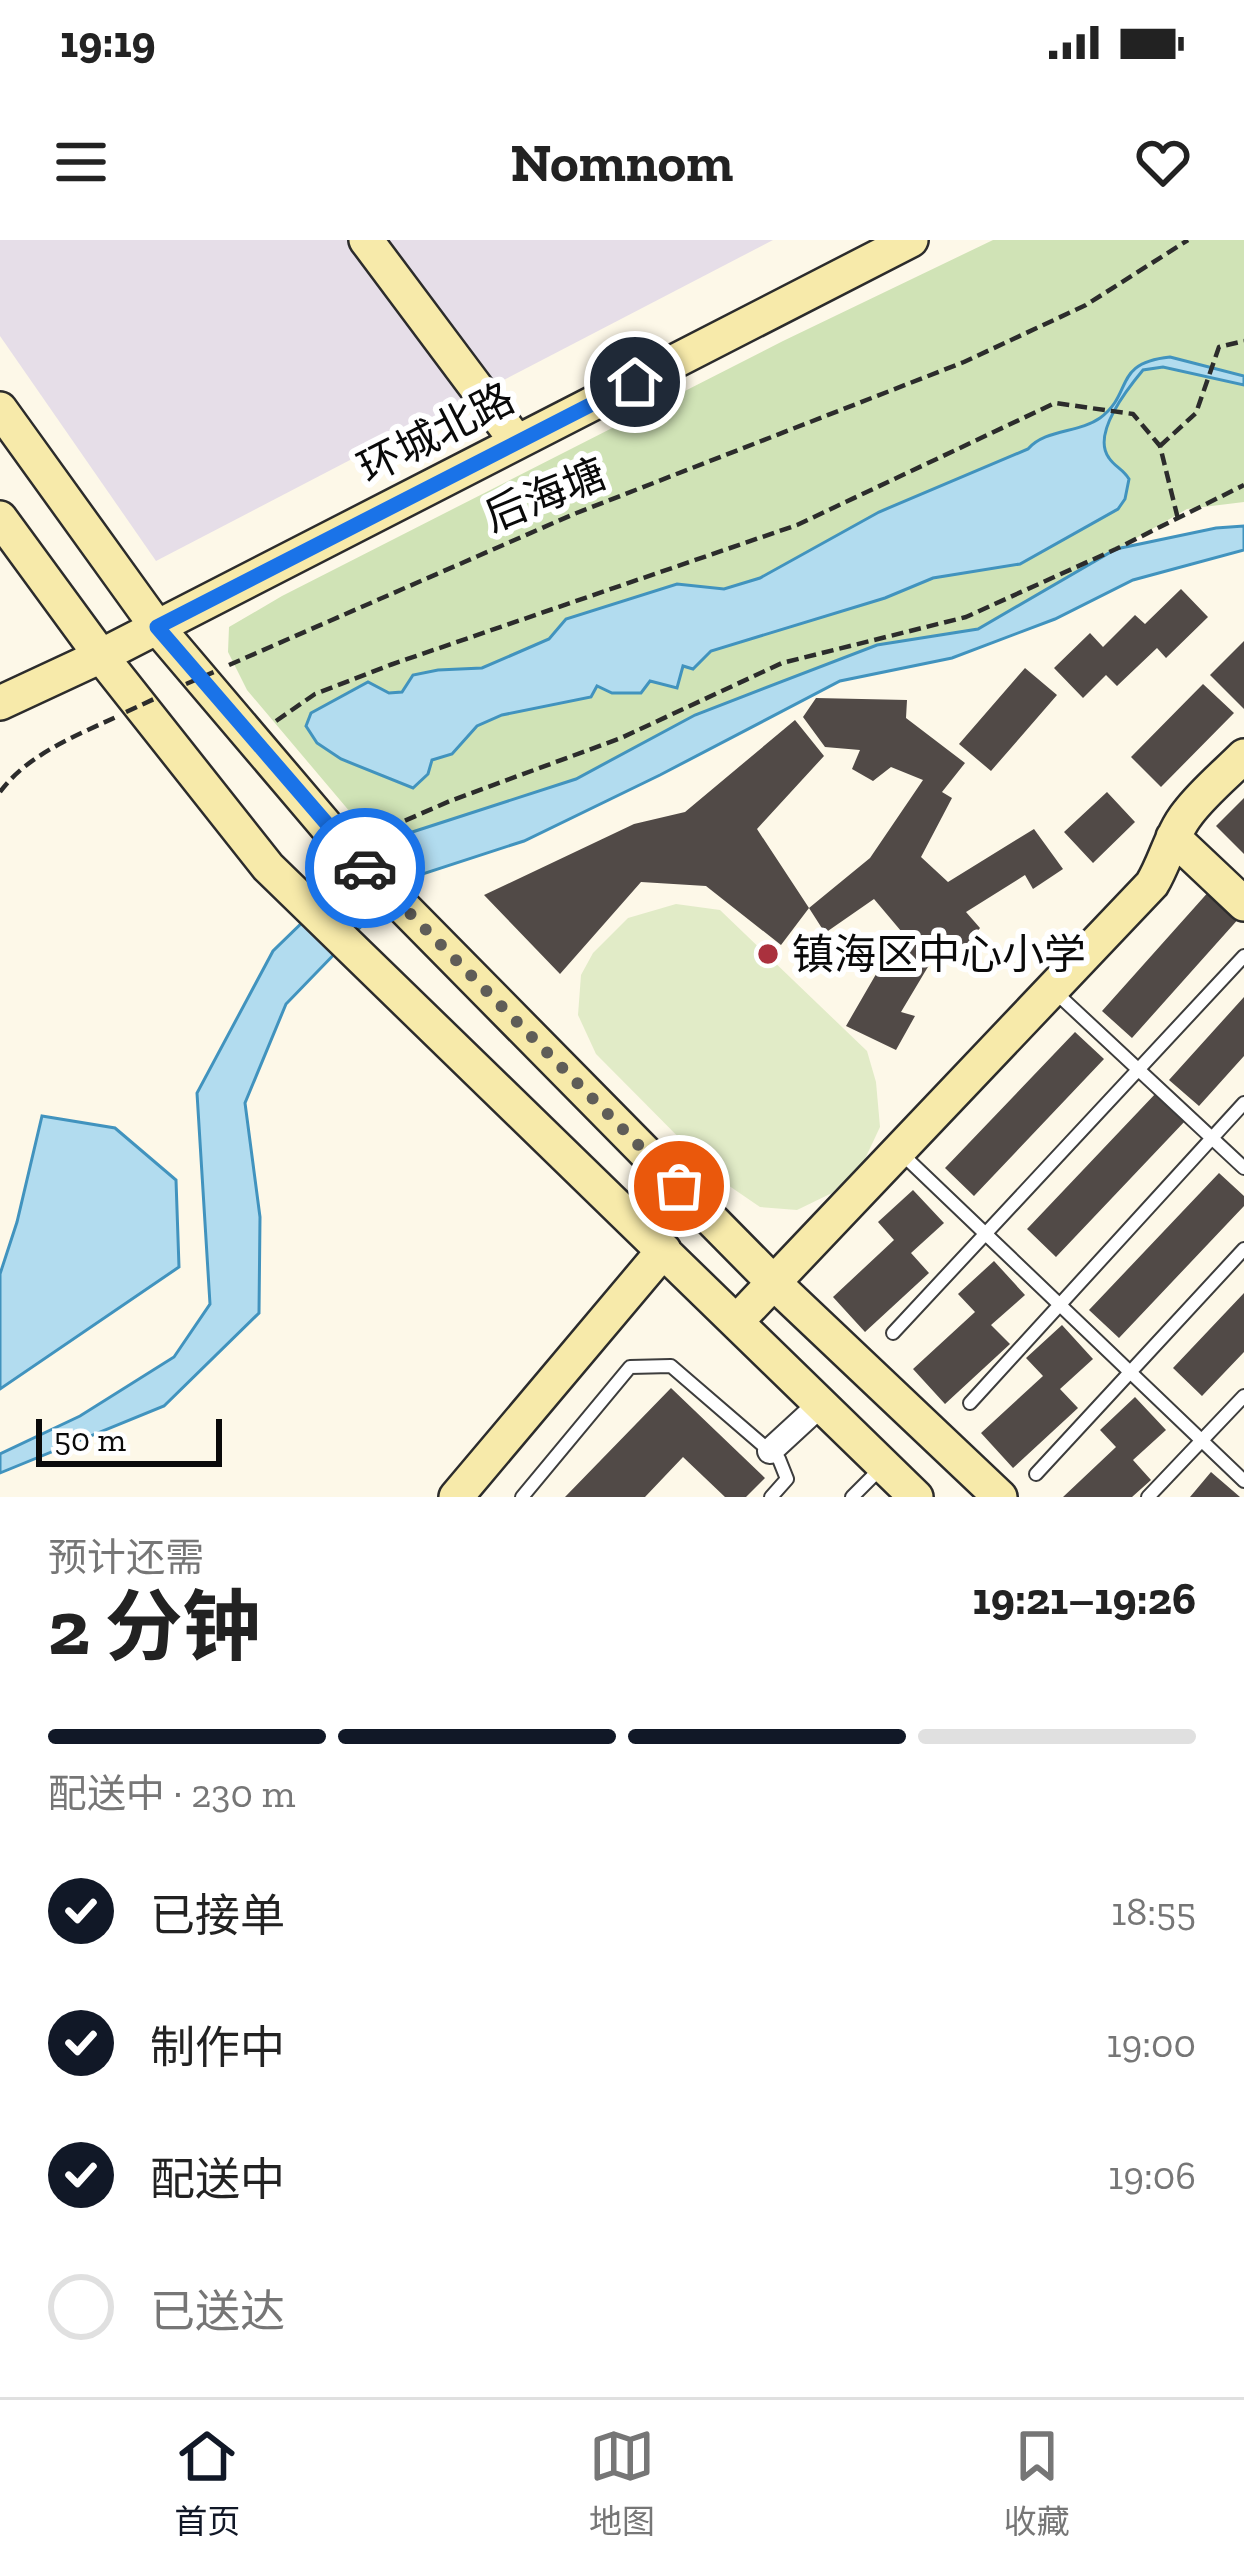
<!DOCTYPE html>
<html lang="zh">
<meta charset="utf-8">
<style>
:root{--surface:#fff;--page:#f6f6f6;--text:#222;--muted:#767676;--line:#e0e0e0;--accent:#111827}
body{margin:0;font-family:"Zilla Slab","Noto Sans SC",serif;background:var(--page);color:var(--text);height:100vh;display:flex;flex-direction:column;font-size:45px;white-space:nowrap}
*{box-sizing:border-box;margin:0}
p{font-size:39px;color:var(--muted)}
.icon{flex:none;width:66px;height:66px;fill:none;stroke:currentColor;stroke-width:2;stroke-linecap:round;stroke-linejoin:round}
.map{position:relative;height:1257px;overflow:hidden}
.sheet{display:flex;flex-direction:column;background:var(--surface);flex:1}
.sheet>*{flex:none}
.scale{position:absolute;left:36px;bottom:30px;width:186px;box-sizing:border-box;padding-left:12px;border:6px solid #0a0a0a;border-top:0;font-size:33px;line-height:42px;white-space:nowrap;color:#0a0a0a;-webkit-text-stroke:9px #fff;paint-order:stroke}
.pin{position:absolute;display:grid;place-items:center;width:102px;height:102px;color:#fff;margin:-51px;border:6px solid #fff;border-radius:50%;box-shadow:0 3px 12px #0007}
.courier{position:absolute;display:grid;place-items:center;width:120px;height:120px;margin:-60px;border:9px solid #1a73e8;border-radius:50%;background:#fff;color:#222;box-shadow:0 3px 15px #0007}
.summary em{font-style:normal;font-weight:700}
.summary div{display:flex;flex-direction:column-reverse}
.summary{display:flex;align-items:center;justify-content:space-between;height:204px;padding:0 48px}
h1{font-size:78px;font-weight:700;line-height:90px}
.bar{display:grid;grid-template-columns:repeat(4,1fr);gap:18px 12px;align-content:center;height:144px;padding:0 48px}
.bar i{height:15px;border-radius:9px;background:var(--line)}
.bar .selected{background:var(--accent)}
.bar p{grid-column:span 4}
ol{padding:0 48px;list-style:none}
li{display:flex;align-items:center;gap:36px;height:132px}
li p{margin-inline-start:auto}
li .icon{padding:12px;border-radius:50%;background:var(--accent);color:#fff;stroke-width:4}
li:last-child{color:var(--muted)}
li i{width:66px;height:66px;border:6px solid var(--line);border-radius:50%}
.status{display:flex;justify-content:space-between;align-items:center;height:84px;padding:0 60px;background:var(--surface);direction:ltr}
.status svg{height:33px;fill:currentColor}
header{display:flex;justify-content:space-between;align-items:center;height:156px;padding:0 48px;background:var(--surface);font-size:54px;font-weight:700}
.tabs{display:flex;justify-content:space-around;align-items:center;height:168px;border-top:3px solid var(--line);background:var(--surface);font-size:33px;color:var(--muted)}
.tabs a{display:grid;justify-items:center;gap:6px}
.tabs .selected{color:var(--accent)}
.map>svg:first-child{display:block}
</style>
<div class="status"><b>19:19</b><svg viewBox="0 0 49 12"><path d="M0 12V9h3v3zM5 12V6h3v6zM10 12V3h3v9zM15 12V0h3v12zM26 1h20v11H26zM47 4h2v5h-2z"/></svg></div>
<header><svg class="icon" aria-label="menu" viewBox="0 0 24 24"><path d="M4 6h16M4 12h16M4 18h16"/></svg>Nomnom<svg class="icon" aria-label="heart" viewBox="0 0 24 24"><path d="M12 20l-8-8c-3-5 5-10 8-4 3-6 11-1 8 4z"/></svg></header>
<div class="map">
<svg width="1244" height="1257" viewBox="0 0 1244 1257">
<rect width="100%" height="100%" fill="#fdf8e8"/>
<path fill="#e6dee8" d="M0,0H773L156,321L0,96Z"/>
<path fill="#d0e3b6" d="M993,0H1244V262L1187,269L978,389L877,405L695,475L576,539L400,596L367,592L247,450L228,412L229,387L282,356L783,101Z"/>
<path fill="#e1ebc7" d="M676,664L720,670L867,811L876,842L880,887L864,921L832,953L797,970L760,967L722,941L596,814L578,775L581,735L593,713L628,678Z"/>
<path fill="#b2dcef" stroke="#4193be" stroke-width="3" d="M1170,117L1244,136V145L1163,127L1143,130C1128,148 1091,194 1109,218C1115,227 1123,229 1129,239L1125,259L1118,269L1020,324L933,338L885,358L711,411L693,429L683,426L677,448L650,441L641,453H612L597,446L591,457L502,475L477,486L452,514L432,520L428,534L413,548L341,519L317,503L306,486L311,473L368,442L389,453L402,452L413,435L438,430L482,428L549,399L566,379L677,344L724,349L760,338L879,272L1028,209C1045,189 1079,193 1100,178C1134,153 1112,123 1170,117Z
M1244,286V310L1133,340L1055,379L952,418L840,441L660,535L524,601L407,639L286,764L245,863L260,977L259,1073L164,1166L0,1233V1214L80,1176L174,1117L210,1064L197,853L273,711L380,607L400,596L576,539L695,475L877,405L978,389L1116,309L1216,288Z
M42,876L115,888L176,940L179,1027L0,1149V1034L17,982Z"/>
<path fill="#514a47" d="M1181,349L1208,377L1166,418L1157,408L1117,446L1106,435L1083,458L1054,428L1090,393L1103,407L1135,375L1145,384Z
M1244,401V469L1210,435Z
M1025,428L1057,455L991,531L959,504Z
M1203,444L1234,473L1161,547L1131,517Z
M816,458L907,460L906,478L965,523L942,552L952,558L921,617L948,642L1034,589L1063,629L1033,649L1025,635L966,672L980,688L958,718L941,705L901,772L915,776L896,810L846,786L901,691L874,659L825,693L809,668L870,618L923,540L891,527L873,541L852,529L860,510L825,507L803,477Z
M795,480L824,516L757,589L809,668L781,705L706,646L641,642L560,734L484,655L634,584L685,572Z
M1107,552L1135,582L1093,623L1064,592Z
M1244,558V614L1216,586Z
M1211,649L1241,676L1132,798L1102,771Z
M1244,757V816L1199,866L1169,840Z
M1075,792L1104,819L974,956L945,928Z
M1157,852L1186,880L1056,1017L1027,989Z
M1219,933L1244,956V966L1119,1098L1089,1070Z
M913,950L944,983L911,1013L929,1033L865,1092L833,1057L894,1000L878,982Z
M994,1021L1025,1055L991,1085L1010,1104L945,1164L913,1129L975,1072L958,1054Z
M1244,1053V1112L1202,1156L1173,1128Z
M1062,1085L1093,1119L1060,1149L1078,1168L1013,1228L981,1193L1043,1136L1026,1118Z
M671,1148L765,1238L746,1257H725L683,1217L645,1257H565Z
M1135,1157L1166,1190L1133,1220L1151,1240L1132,1257H1063L1116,1207L1100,1190Z
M1211,1232L1240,1257H1190Z"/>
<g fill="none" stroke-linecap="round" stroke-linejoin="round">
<g stroke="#3d3d3d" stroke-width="16">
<path id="lane" d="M1053,750L1244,928
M902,914L1244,1241
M893,1093L1244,716
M970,1163L1244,863
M1036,1234L1244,1009
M522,1257L630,1127L671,1126L779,1219L787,1239L771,1257
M852,1257L881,1228
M1148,1257L1244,1156"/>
</g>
<g stroke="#3d3d3d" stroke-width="28">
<path id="street" d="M770,1211L821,1164"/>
</g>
<g stroke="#2c2c2c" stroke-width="38">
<path id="secondary" d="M366,0L517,202
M0,169L157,387L344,607L773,1042L1000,1257
M0,278L101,416L268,627L916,1257
M0,463L101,416L911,0
M1173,597L1244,664
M737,1081L1152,644C1166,621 1171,594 1188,573C1204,552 1226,534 1244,516
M456,1257L664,1010"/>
</g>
<path stroke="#2c2c2c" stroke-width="4.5" stroke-dasharray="12 6" stroke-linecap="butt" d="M1160,206L1196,173L1219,107L1244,101
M229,425L574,274L964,122L1086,65L1188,0
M276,481L315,454L390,425L797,285L1055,163L1133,174L1160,206L1178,279
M0,552C27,515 75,496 116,477
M372,595L450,561L621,498L782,423L966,377L1116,309L1244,245"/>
<use href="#lane" stroke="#fff" stroke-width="12"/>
<use href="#street" stroke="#fff" stroke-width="24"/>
<use href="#secondary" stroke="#f7eaaa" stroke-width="33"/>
<path stroke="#2c2c2c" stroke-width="4.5" stroke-dasharray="12 6" stroke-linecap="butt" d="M186,444L214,432
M126,472L154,459"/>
</g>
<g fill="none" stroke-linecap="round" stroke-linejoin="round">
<path stroke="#5f5d58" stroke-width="12" stroke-dasharray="0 21.6" d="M365,628L679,946"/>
<path stroke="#1a73e8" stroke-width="15" d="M365,628L157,387L635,142"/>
</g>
<circle fill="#aa313e" stroke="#fff" stroke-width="4.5" cx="768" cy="714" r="12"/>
<g text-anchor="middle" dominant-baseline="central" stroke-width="12" stroke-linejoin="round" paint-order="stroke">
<g font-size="42" fill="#0a0a0a" stroke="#fff">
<text transform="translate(436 193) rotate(-27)">环城北路</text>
<text transform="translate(545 255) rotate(-22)">后海塘</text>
</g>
<g font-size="42" fill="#0a0a0a" stroke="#fff" text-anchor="start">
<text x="792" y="714">镇海区中心小学</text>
</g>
</g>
</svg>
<div class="scale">50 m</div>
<div class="pin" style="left:679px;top:946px;background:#ea580c"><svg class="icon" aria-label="bag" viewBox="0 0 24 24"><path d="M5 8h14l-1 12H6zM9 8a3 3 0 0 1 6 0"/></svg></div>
<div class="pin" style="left:635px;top:142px;background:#1f2937"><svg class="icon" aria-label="home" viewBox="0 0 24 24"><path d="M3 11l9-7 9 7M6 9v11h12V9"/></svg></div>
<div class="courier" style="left:365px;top:628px"><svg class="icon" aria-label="car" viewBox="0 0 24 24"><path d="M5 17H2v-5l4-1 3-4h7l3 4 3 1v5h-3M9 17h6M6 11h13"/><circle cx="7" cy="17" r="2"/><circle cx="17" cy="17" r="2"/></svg></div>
</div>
<section class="sheet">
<div class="summary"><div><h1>2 分钟</h1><p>预计还需</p></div><em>19:21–19:26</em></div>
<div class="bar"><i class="selected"></i><i class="selected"></i><i class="selected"></i><i></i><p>配送中 · 230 m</p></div>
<ol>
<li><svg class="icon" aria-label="check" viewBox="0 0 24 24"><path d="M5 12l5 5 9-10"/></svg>已接单<p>18:55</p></li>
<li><svg class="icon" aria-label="check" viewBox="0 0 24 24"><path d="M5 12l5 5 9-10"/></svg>制作中<p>19:00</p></li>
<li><svg class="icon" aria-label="check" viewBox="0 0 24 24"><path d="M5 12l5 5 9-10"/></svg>配送中<p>19:06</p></li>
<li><i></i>已送达</li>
</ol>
</section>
<nav class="tabs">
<a class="selected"><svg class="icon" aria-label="home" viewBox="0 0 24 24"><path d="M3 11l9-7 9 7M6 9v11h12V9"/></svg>首页</a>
<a><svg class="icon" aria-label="map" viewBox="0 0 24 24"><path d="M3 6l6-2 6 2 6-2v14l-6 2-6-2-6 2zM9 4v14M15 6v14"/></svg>地图</a>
<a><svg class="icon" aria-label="saved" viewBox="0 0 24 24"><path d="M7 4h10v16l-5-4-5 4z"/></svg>收藏</a>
</nav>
